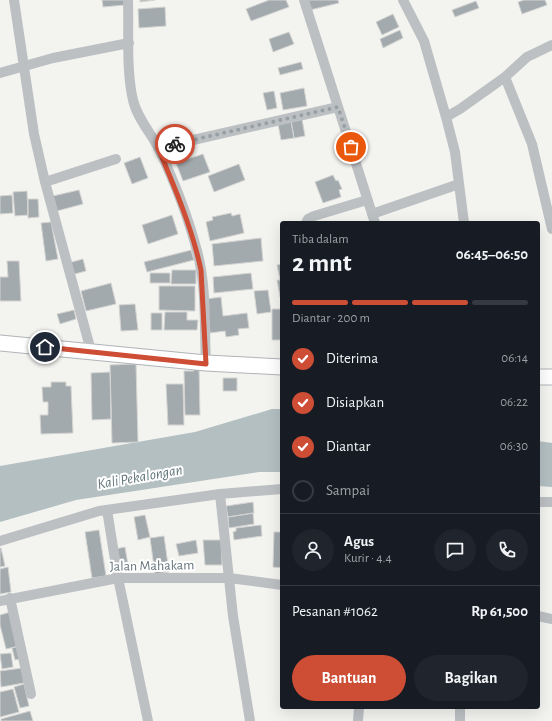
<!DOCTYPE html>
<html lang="id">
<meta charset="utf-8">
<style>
:root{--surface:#171b24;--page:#20242c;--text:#f1f3f6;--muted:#9ea1a6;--line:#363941;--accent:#ce4d35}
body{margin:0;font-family:"Alegreya Sans",sans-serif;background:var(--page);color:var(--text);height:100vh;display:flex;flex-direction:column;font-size:15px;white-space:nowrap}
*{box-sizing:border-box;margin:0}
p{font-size:13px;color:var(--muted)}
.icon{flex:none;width:22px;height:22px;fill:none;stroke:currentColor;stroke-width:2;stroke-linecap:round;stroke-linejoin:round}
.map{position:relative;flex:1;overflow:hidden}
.sheet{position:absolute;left:280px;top:221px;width:260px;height:488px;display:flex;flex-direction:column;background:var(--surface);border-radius:4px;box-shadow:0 4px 16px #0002}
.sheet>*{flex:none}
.pin{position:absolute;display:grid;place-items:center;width:34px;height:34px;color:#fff;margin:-17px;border:2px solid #fff;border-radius:50%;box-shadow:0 1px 4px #0007}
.courier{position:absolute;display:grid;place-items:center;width:40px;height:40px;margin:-20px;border:3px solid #ce4d35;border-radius:50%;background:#fff;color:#222;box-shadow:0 1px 5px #0007}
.summary em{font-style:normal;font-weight:700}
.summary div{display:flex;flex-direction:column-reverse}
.summary{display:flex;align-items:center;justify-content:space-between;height:68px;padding:0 12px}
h1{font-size:26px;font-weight:700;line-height:30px}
.bar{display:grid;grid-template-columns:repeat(4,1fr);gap:6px 4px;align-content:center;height:48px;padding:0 12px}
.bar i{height:5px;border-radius:3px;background:var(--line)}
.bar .selected{background:var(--accent)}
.bar p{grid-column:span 4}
.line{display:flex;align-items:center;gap:10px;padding:0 12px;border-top:1px solid var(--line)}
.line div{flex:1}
.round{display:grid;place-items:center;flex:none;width:42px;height:42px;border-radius:21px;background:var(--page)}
ol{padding:0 12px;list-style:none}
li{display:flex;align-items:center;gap:12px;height:44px}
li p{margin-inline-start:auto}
li .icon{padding:4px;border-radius:50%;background:var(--accent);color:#fff;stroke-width:4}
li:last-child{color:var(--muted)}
li i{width:22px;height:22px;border:2px solid var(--line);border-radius:50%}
.primary-button{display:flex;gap:8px;margin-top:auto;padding:8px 12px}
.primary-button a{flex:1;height:46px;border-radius:24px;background:var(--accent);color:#fff;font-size:16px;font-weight:700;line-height:46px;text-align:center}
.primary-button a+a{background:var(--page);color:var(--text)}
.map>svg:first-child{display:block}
</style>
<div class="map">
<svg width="552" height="721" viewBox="0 0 552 721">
<rect width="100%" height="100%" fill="#f3f3f0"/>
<path fill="#b3bfc1" d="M272,409H282V472H259L76,500L0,522V466L195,432Z
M538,441L552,443V487L538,486Z"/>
<path fill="#a3aaae" stroke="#d4d4d2" d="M102,0H124L125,5L103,7Z
M140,0H155L140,2Z
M269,0H286L289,7L251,21L246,9Z
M308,0H338L339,3L310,10Z
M524,0H545L547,5L522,14L518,2Z
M476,1L479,8L455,17L452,10Z
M165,7L166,26L139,28L138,9Z
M393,14L399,27L382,35L376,22Z
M400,30L403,38L383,48L380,39Z
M289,32L294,44L273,52L269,39Z
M301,62L303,69L280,75L278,68Z
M304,88L307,106L283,110L280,93Z
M274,91L277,108L267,110L263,93Z
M302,119L305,136L294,138L291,121Z
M291,121L294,138L281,140L278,124Z
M203,154L210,172L183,181L176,163Z
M140,157L148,178L132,184L124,163Z
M239,164L245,180L214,192L208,176Z
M333,175L336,181L338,180L342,189L339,190L341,197L323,203L315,182Z
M79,190L83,204L57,211L53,196Z
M27,191L28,215L15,216L13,192Z
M12,195L13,213L0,214V196Z
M28,199H38L39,217L28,218Z
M231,213L232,216L240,214L244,233L210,241L206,222L213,220L212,217Z
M172,215L178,234L148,244L142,225Z
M51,222L58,259L46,261L41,223Z
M261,238L263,261L214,266L212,244Z
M191,250L194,260L147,272L144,262Z
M83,259L86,271L71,275L68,263Z
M7,261H19L21,301H0V277H8Z
M282,264V280H280L277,265Z
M172,270H196V284H171Z
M150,273H170V283H150Z
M251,273L253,289L214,293L213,277Z
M277,280H282V297H280Z
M111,283L116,304L86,311L81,291Z
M159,286H195V311L159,310Z
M268,290L271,312L257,314L254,291Z
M221,297L223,316L247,313L249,328L238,329L239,335L226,337L225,331L210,333L206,299Z
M135,304L138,330L121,331L119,305Z
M272,309H282V340H272Z
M74,310L76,319L60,324L57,314Z
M165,312H187V320H198L197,330H164Z
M151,313H162V330H151Z
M136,364L138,442L112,443L110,365Z
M194,367H199L200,415H185L184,371H194Z
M110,372L111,419L92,420L91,373Z
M223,378H237V391H223Z
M51,382H66V386H71L73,433L41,434L40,415H48V402H43L42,387H51Z
M166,384H183L184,425H168Z
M253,502L254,513L228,517L226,506Z
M253,513L254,524L229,528L228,517Z
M145,515L150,537L138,540L134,517Z
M261,525L262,536L234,540L233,532L236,531V528Z
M99,530L106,576L92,578L85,532Z
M274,532H282V568L273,567Z
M164,536L169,572L155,574L150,538Z
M196,540L198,553L179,556L176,544Z
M203,540H221L222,565H205Z
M125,547L129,571L119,572L115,549Z
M0,548H1L5,566L0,567Z
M8,567L11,592L0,594V569Z
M10,612L19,646L6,649L0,625V615Z
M19,646L23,658L15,660L12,648Z
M11,653L13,667L2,669L0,654Z
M22,668L24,683L1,687L0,671Z
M24,684L29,706L20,708L14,687Z
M13,689L19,712L0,717V692Z
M30,711L33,721H1V719Z"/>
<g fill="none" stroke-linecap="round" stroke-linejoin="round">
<g stroke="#afb4b7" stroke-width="17">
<path id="secondary" d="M0,343L206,363L282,367
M538,377H552"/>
</g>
<path stroke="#bdc0c3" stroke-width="10" d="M14,0L34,134L45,182L91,351
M128,0C129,30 126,71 133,100C137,118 151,133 159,149C174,181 188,216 197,251C207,287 204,327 206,363
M304,0L375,223
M403,0L424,41L446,117L455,152L464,223
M0,73L53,58L129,43
M505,77L532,144L552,229
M446,117L460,109L505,77L527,57L552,45
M158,148L338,107
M45,182L116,159
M372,214L459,184
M306,223L308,219L314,216L367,200
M220,494L233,616L250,721
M538,502H552
M107,510L118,578L148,721
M0,541L99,511L220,494L282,489
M10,598L31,694
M0,601L118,578H229L282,585
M538,616L552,619
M460,707V721
M358,721L359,707"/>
<use href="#secondary" stroke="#fff" stroke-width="15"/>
</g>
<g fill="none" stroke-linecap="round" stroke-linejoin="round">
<path stroke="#97a1a5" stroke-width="4" stroke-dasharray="0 7.2" d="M175,144L338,107L351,147"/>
<path stroke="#ce4d35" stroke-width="5" d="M45,347L206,364L201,270C192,228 175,188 158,148L175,144"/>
</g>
<g text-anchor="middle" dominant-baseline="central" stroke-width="4" stroke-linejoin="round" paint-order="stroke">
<g font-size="14" fill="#66757d" stroke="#fff">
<text transform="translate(152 566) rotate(-1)">Jalan Mahakam</text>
</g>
<g font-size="15" font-style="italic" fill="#62767b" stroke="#fff">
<text transform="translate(140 477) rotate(-10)">Kali Pekalongan</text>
</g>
</g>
</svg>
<div class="pin" style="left:351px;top:147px;background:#ea580c"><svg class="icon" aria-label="bag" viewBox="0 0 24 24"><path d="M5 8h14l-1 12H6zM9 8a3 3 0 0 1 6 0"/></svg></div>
<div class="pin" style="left:45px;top:347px;background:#1f2937"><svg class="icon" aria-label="home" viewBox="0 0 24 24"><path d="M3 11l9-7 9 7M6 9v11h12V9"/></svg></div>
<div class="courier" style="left:175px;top:144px"><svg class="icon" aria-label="bike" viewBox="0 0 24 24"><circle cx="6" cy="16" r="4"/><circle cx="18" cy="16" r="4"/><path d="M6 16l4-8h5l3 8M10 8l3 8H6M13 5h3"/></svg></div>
<section class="sheet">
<div class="summary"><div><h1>2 mnt</h1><p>Tiba dalam</p></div><em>06:45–06:50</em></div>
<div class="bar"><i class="selected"></i><i class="selected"></i><i class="selected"></i><i></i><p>Diantar · 200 m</p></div>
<ol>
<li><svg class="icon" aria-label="check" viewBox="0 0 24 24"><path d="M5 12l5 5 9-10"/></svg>Diterima<p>06:14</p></li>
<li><svg class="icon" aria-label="check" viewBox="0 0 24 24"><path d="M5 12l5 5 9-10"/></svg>Disiapkan<p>06:22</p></li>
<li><svg class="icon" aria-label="check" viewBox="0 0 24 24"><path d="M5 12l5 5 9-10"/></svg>Diantar<p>06:30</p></li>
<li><i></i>Sampai</li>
</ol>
<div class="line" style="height:72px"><a class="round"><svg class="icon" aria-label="person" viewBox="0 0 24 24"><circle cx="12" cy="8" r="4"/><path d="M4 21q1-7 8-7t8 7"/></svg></a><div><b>Agus</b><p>Kurir · 4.4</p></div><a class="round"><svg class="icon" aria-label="chat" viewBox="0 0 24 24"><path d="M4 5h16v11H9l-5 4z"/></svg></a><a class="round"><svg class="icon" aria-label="phone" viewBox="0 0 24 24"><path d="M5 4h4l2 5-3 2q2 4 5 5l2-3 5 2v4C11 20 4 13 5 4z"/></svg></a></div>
<div class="line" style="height:52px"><div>Pesanan #1062</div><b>Rp 61,500</b></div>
<div class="primary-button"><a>Bantuan</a><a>Bagikan</a></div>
</section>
</div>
